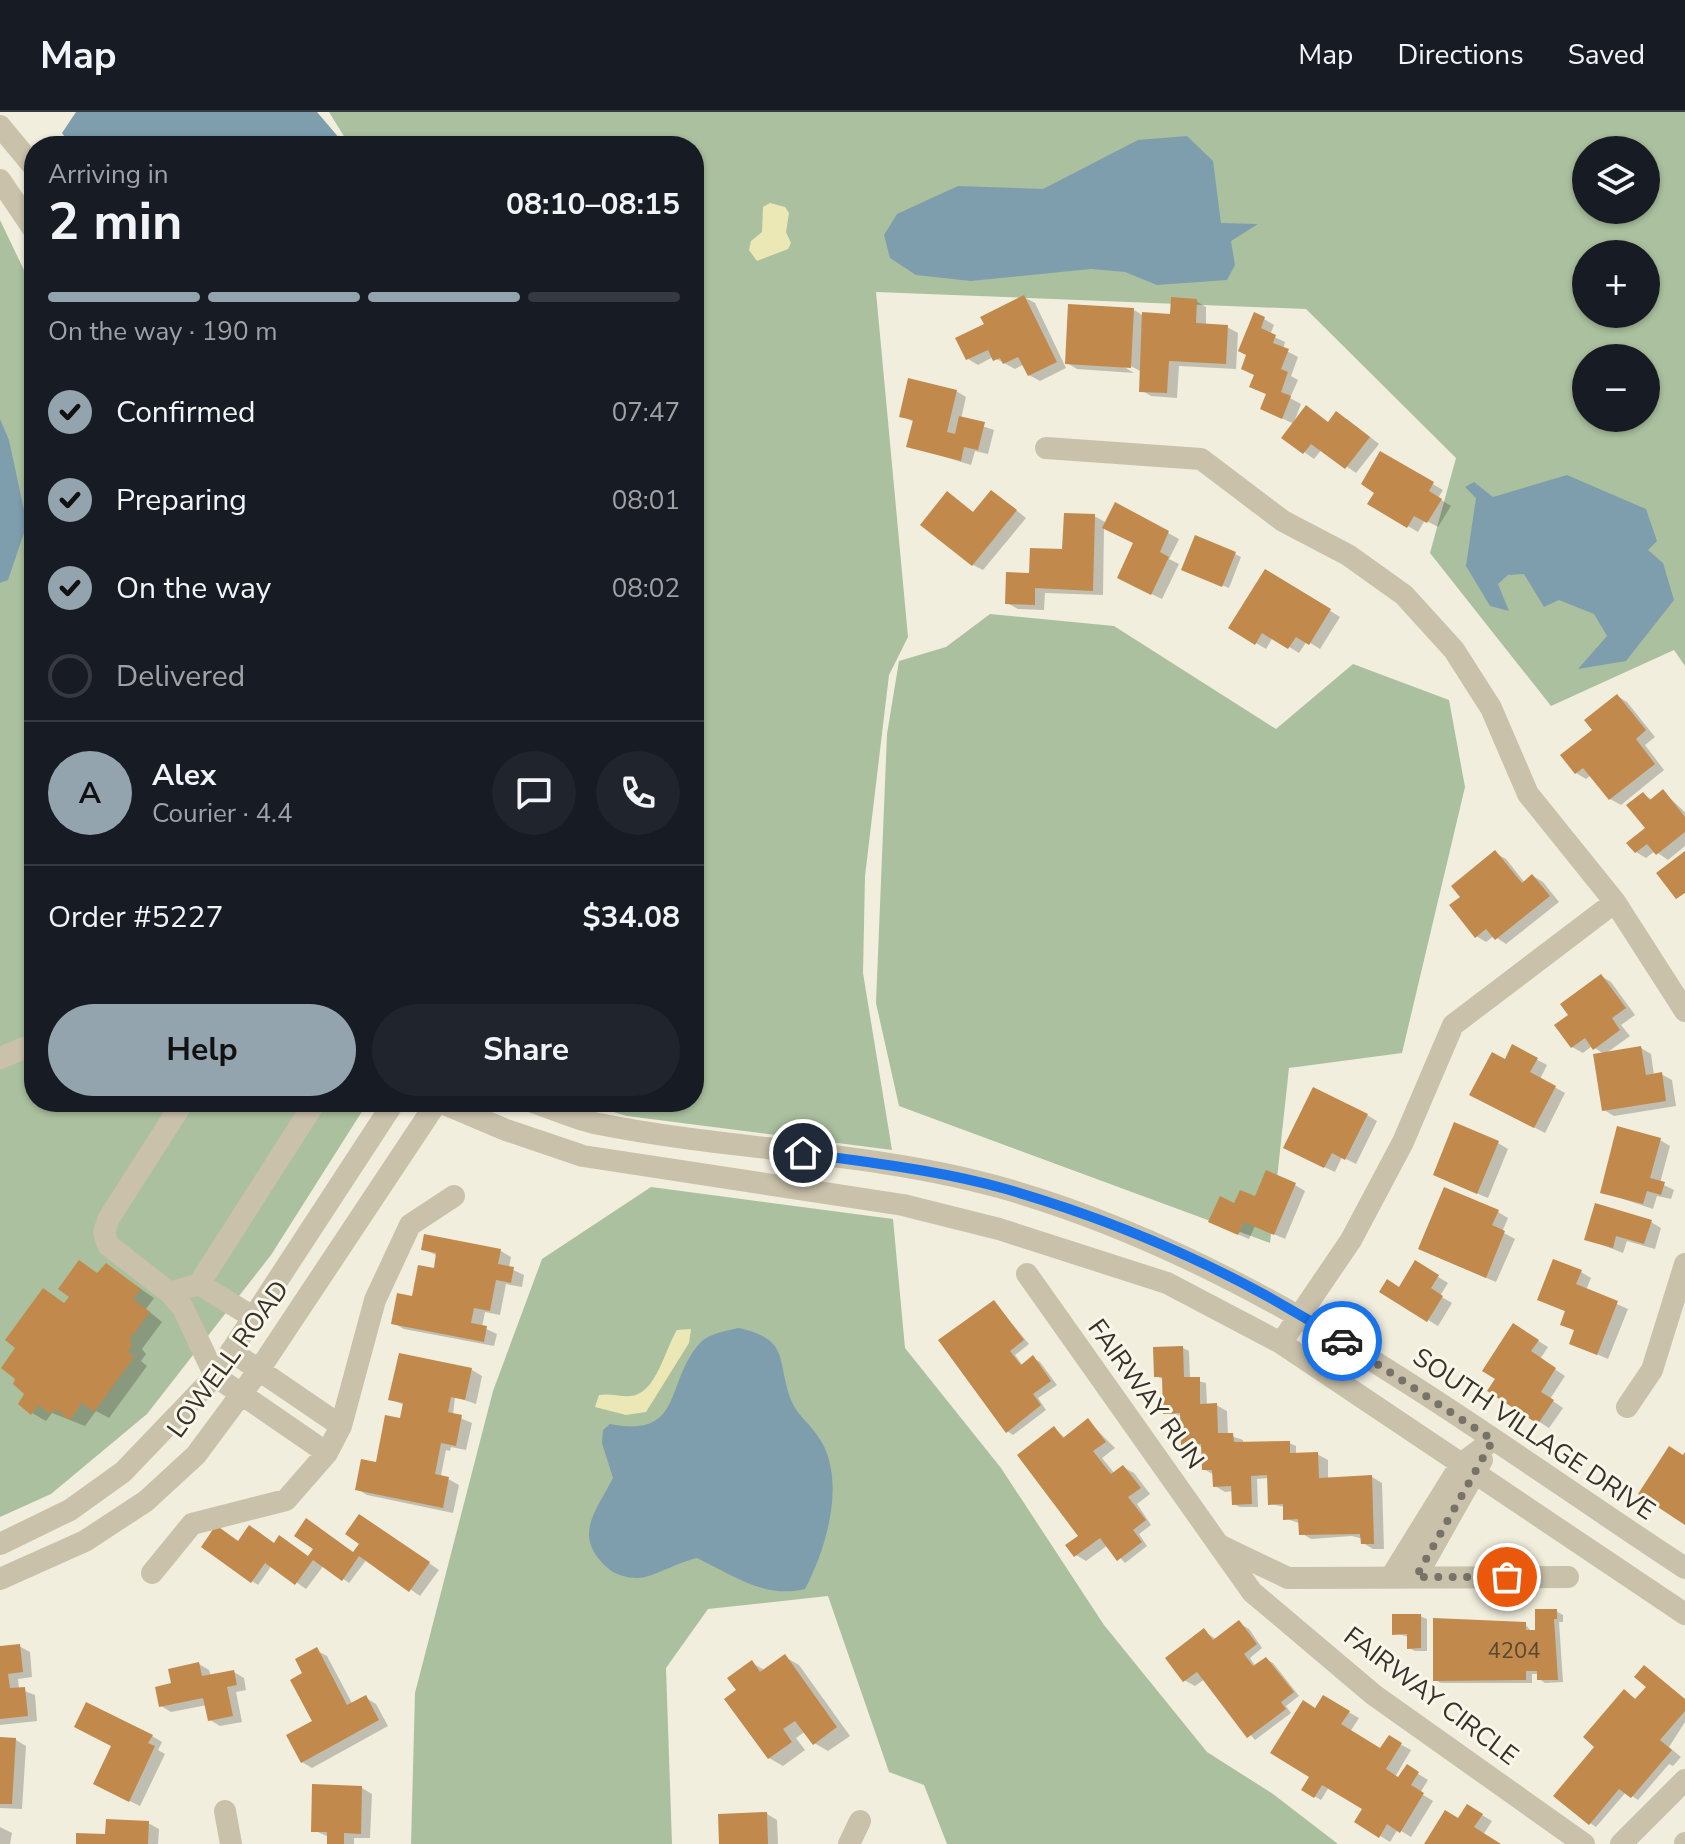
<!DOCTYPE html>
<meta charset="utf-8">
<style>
:root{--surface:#171b24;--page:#20242c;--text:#f1f3f6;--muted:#9ea1a6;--line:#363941;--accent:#93a4ae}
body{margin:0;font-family:"Nunito Sans",sans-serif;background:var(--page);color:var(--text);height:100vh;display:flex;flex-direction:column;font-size:30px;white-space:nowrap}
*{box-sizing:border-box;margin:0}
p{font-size:26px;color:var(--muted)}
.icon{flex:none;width:44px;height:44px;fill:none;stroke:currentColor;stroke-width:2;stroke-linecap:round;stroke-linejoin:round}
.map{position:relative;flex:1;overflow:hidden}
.drawer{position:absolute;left:24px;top:24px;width:680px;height:976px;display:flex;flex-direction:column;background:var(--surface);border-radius:32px;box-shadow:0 2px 6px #0004}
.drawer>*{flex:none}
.buttons{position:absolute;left:1572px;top:24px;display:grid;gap:16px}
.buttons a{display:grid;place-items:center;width:88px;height:88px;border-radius:50%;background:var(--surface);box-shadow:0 2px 6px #0004;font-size:40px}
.pin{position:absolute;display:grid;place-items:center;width:68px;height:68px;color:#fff;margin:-34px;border:4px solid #fff;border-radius:50%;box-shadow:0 2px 8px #0007}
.courier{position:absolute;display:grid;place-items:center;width:80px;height:80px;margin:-40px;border:6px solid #1a73e8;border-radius:50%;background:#fff;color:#222;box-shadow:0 2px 10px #0007}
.overview em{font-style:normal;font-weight:700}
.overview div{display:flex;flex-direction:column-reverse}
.overview{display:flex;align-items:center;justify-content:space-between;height:136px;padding:0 24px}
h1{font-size:52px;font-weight:700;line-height:60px}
.bar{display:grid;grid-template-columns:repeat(4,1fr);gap:12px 8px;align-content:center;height:96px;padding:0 24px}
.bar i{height:10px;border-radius:6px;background:var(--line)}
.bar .current{background:var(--accent)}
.bar p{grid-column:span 4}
.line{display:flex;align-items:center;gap:20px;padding:0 24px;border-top:2px solid var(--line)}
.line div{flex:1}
.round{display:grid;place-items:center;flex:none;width:84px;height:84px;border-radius:42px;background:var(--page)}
ol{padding:0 24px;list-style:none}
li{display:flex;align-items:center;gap:24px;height:88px}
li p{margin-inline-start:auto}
li .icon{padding:8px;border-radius:50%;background:var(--accent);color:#111;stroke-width:4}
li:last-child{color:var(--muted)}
li i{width:44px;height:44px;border:4px solid var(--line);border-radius:50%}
.cta{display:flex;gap:16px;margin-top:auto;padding:16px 24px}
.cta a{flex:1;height:92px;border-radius:48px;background:var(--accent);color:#111;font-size:32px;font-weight:700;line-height:92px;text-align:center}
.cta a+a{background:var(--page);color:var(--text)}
header{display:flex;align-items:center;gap:48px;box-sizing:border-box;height:112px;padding:0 40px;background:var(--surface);border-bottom:2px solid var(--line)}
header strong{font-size:38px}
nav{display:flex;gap:44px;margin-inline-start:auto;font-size:28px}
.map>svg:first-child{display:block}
</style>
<header>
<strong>Map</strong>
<nav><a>Map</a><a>Directions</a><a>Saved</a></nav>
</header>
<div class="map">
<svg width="1685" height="1732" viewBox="0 0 1685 1732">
<rect width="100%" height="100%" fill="#f1eedd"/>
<path fill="#abc09e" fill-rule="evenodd" d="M329,0H1685V554L1674,538L1551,594L1430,441L1456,346L1306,197L876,180L908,525L889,563L865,764L863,861L892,1038L627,1004L580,990H694V34H350ZM1586,38H1646V98H1586ZM1586,142H1646V202H1586ZM1586,246H1646V306H1586Z
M0,108L34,179V990H368L271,1143L147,1302L51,1382L0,1405Z
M990,502L1114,514L1276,617L1353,552L1449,588L1465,675L1402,941L1289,956L1270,1131L899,994L876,891L887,622L899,549L946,535Z
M651,1075L893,1107L905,1236L1001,1356L1104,1513L1207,1640L1273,1682L1338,1732H947L924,1673L889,1660L828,1484L708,1497L666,1556L672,1732H411L415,1581L493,1279L542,1147Z"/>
<path fill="#ebe8b6" d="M770,91L785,95L789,101L786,120L791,131L788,137L757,149L749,138L751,129L762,120L763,95Z
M691,1217L689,1231L646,1300L626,1303L595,1295L599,1283C610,1281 620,1285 631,1284C656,1282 665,1237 677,1218Z"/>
<path fill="#7e9ead" d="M76,0H317L346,34H71L62,21Z
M1187,24L1213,49L1221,111L1258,112L1231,129L1235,153L1227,168L1157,173L1125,160L1091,157L971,169L916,163L890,146L884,123L897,102L958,74L1043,77L1138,28Z
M0,307L9,328L27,412L8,468L0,471Z
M1567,363L1646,397L1657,429L1648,438L1663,451L1674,488L1626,549L1578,557L1607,524L1594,502L1559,488L1544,495L1524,462L1508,463L1498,472L1509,499L1490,494L1466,454L1476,386L1465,375L1474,370L1493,385Z
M739,1216C791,1228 776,1248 791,1288C797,1303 809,1311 817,1323C848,1364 827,1436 805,1477C765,1487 732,1463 697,1446C679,1450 663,1460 645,1465C635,1468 618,1464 610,1458C571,1425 595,1401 613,1366L602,1331L603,1318L610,1312C684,1326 664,1273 699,1232C709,1221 726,1219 739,1216Z"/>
<path fill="#0003" d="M1024,185L1035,191L1066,256L1040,269L1029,263L1024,252L1015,257L993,245L978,253L968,247L986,213Z
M1196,189L1206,195V214L1227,215L1238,221L1236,257L1179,254L1177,286L1151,284L1141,278L1142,260L1123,250L1121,253L1134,261L1077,257L1067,251L1134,198L1144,204H1172Z
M1264,207L1274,213L1270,223L1285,230L1283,237L1298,245L1291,264L1298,268L1290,286L1301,292L1294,310L1329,311L1347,307L1379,332L1356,361L1322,337L1314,347L1283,325L1294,312L1273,302L1268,283L1251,274L1256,263L1243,256Z
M956,279L966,285L961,307L994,318L988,342L975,339L971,353L909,334L914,310L901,304Z
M1381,342L1443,378L1438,386L1451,394L1438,415L1425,408L1418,420L1370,392L1377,380Z
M1001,386L1026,406L983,458L973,453Z
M1116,392L1179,427L1169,447L1179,452L1162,487L1129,471L1135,431L1104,415L1103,483L1045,481L1044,498L1018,497L1007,491L1031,463L1064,439L1094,404L1107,411Z
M1235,442L1241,445L1229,476L1190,461Z
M1266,459L1340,505L1320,537L1307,529L1299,541L1273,525L1266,537L1231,516Z
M1617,584L1627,590L1655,625L1645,633L1664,658L1621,693L1610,687L1591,663L1586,667L1576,661L1595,618Z
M1663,680L1685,700V734L1668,748L1655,739L1646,746L1636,740L1648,716L1643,683L1653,688Z
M1495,741L1506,747L1525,771L1533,764L1543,770L1559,790L1506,832L1494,824L1486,830L1476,824L1463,785Z
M1601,864L1611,870L1635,903L1621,913L1630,924L1605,942L1641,936L1651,942L1654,963L1661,962L1672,968L1676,994L1614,1004L1604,998V942L1592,934L1583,941L1572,935L1571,904Z
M1513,935L1547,953L1540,967L1565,981L1545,1021L1482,988Z
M1367,1003L1377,1009L1356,1052L1342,1045L1335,1060L1295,1041Z
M1660,1028L1670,1034L1660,1071L1674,1078L1671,1087L1657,1084L1653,1097L1602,1080Z
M1498,1031L1508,1037L1488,1086L1445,1068Z
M1295,1073L1305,1079L1285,1127L1255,1114L1249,1127L1221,1115L1236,1093Z
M1498,1100L1508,1106L1502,1120L1515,1127L1496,1170L1430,1142Z
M1651,1110L1661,1116L1655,1137L1627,1129L1623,1141L1587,1127Z
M425,1125L501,1139L511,1145L509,1156L524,1163L522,1175L506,1172L500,1203L485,1200L482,1215L497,1222L494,1234L404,1217L393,1211L435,1158L438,1144L423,1137Z
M1416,1151L1448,1171L1440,1184L1452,1191L1438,1214L1382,1180L1400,1177Z
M106,1153L154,1186L146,1197L162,1210L142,1237L146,1242L141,1249L147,1254L109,1306L96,1299L85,1314L52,1301L46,1309L32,1301L66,1193Z
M1581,1160L1591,1166L1586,1178L1628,1197L1608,1247L1571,1231L1576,1219L1562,1212L1567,1200L1550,1193Z
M994,1190L1029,1232L1015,1243L1023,1254L1033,1246L1040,1250L1057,1273L1038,1286L1046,1298L1013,1323L1007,1319Z
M1524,1220L1548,1235L1540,1247L1565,1264L1550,1287L1563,1296L1549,1316L1490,1278Z
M1183,1236L1189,1239L1190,1267L1206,1271L1207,1294L1216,1293L1227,1299L1228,1323L1243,1328V1332L1289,1331L1296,1334V1343L1317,1342L1328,1348V1367L1372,1365L1382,1371L1384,1437H1373L1363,1431V1427L1352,1424L1311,1427L1301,1421V1412L1285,1406V1395L1270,1392L1269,1366L1257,1367L1258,1395H1240L1234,1392V1379L1225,1380L1215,1374L1214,1363L1204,1357L1203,1335L1183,1332L1182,1304L1165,1301L1164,1268L1156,1264Z
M400,1243L472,1258L482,1264L476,1292L455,1285L453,1303L472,1311L466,1338L451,1335L450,1339L446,1338L441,1363L459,1373L453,1401L367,1383L357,1377L378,1352L402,1308L404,1293L390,1287Z
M1088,1309L1115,1336L1102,1346L1115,1362L1123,1355L1134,1361L1150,1382L1137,1392L1151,1413L1139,1422L1147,1434L1125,1451L1108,1433L1086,1449L1076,1443L1081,1424L1054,1316L1065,1326Z
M370,1410L439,1458L420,1484L367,1447L349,1471L324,1453L306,1477L272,1453L258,1473L252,1469L239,1432L275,1433L310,1445L354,1442Z
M1556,1499L1563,1503V1510H1559L1563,1570L1545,1571L1539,1567V1562H1532V1571H1441L1435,1568L1525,1512L1532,1520H1537Z
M1420,1504L1427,1507V1539H1415L1409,1536V1525L1394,1521Z
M1239,1511L1249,1517L1262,1536L1250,1546L1256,1555L1266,1547L1273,1551L1299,1584L1286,1594L1291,1601L1255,1628L1205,1567L1195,1574L1184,1568L1204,1519L1217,1528Z
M19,1534L30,1540L32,1565L18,1567L19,1577L35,1583L37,1609L0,1613V1536Z
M316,1538L327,1544L353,1593L366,1586L376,1592L388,1614L312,1656L302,1650L315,1610L305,1562Z
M785,1545L799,1553L850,1624L828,1639L814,1631L806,1619L796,1626L805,1638L783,1654L769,1646L739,1578L752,1551L766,1559Z
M199,1552L209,1558L211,1565L234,1560L244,1566L246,1578L236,1580L242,1610L220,1614L210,1608L207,1593L171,1600L161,1594L173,1573Z
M1624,1579L1637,1588L1685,1587V1610L1669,1635L1681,1645L1673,1654L1669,1652L1638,1688L1626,1680L1596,1715L1590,1711L1597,1634Z
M1324,1586L1359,1606L1350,1620L1381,1639L1389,1626L1411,1638L1395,1665L1399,1667L1407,1655L1428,1668L1420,1681L1433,1689L1411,1725L1398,1717L1390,1730L1357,1709L1365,1696L1329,1675L1321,1688L1303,1678L1312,1664L1316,1599Z
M152,1624L162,1630L158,1638L165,1642L140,1694L105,1677Z
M0,1627L16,1628L26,1634L22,1697L0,1696Z
M362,1676L372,1682L370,1726H354V1732H329V1725L313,1718Z
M1467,1694L1492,1709L1483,1723L1497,1732H1426L1459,1708Z
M767,1702L777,1708L778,1732H721Z
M148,1711L159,1717L158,1732H78Z
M0,1715L12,1721L10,1732H0Z"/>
<path fill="#c18a4c" d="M1024,183L1057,250L1028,264L1018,245L1003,252L1000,246L993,249L988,238L966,248L955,226L984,212L980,205Z
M1171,185L1197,187L1196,211L1228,213L1226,252L1169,249L1167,281L1139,280L1142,200L1170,202Z
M1068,192L1134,196L1131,256L1065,252Z
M1254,200L1265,205L1261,216L1276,223L1273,231L1289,237L1281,257L1288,260L1281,280L1291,284L1282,307L1260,297L1266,282L1249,275L1254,263L1241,257L1246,243L1238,239Z
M908,266L957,278L947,320L955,322L959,304L985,310L978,338L964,335L961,349L906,335L913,308L899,305Z
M1306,293L1328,310L1336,299L1370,325L1345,357L1311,332L1303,342L1281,326Z
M1380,339L1434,370L1429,379L1442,387L1427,411L1414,404L1407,416L1367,392L1374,381L1361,372Z
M991,378L1017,398L972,454L920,413L947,379L973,400Z
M1115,390L1169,419L1160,440L1169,445L1151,483L1117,466L1133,431L1102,416Z
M1064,401L1095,402L1093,479L1035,476V493L1005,492L1006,460L1029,461L1030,436L1062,437Z
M1195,423L1236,440L1222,475L1181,458Z
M1265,457L1331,497L1309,533L1296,525L1288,537L1262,521L1255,533L1228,516Z
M1617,582L1646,618L1636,627L1655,652L1609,688L1583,656L1575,662L1560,643L1592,618L1584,608Z
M1663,677L1685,705V720L1656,743L1647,732L1635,741L1626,731L1645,716L1626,693L1643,680L1650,688Z
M1495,738L1522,771L1532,762L1550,784L1495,828L1486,817L1475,826L1449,793L1460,785L1451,774Z
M1685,739V781L1676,787L1656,761Z
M1601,862L1626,896L1612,906L1620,918L1593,938L1585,926L1571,936L1554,913L1568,903L1560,892Z
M1512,932L1538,946L1530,960L1556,974L1534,1016L1469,983L1492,940L1505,947Z
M1641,934L1646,963L1662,960L1666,989L1602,999L1593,942Z
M1313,975L1368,1002L1345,1048L1332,1041L1324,1056L1283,1036Z
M1454,1010L1499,1029L1477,1082L1433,1063Z
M1617,1014L1661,1026L1650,1066L1665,1070L1661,1083L1647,1079L1643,1092L1600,1081Z
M1266,1058L1296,1071L1274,1123L1244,1110L1238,1123L1208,1110L1220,1084L1234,1091L1240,1078L1255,1084Z
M1444,1075L1499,1098L1492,1113L1505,1119L1486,1166L1418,1137Z
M1595,1091L1652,1108L1644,1132L1616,1124L1613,1136L1584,1128Z
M424,1122L501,1137L498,1152L514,1155L511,1171L496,1168L490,1199L474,1196L471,1211L487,1214L484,1230L391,1212L397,1181L412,1184L418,1153L434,1156L436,1141L421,1138Z
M1553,1147L1582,1158L1576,1172L1618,1189L1597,1243L1569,1232L1574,1218L1560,1213L1565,1199L1537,1188Z
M79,1148L97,1161L106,1151L141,1177L133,1187L150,1200L129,1228L133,1232L128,1239L134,1245L94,1300L82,1291L70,1308L55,1297L51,1302L38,1293L31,1303L18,1292L24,1282L13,1272L15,1267L1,1256L15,1236L5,1228L43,1176L64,1191L69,1185L58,1177Z
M1415,1148L1439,1163L1431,1176L1443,1184L1427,1210L1379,1180L1387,1167L1399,1175Z
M994,1188L1024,1228L1010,1239L1021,1253L1033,1243L1051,1269L1033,1282L1041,1293L1006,1321L938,1228Z
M1513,1211L1539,1228L1531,1239L1556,1256L1541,1280L1554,1288L1538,1312L1487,1279L1495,1267L1482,1259Z
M1183,1234L1184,1265H1200V1292L1217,1291L1218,1321H1233L1234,1330L1290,1329V1341L1318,1340L1319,1366L1372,1363L1374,1432H1361L1360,1422L1299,1423L1298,1407L1283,1408V1392L1268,1393L1267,1363L1251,1364L1252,1392L1232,1393L1231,1374L1213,1375L1212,1358H1202L1201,1332L1181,1333L1180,1301L1163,1302L1162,1265H1154L1153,1235Z
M399,1241L472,1256L465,1288L451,1285L448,1300L462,1303L456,1334L441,1331L435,1362L449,1365L443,1396L355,1378L361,1347L376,1350L385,1303L400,1306L403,1291L388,1288Z
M1088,1306L1106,1330L1093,1339L1103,1352L1111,1362L1123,1353L1141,1376L1128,1385L1146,1408L1133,1418L1142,1430L1117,1449L1100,1426L1074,1445L1065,1433L1078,1424L1017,1343L1054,1314L1063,1326Z
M1669,1334L1683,1343L1685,1340V1413L1638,1382Z
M359,1402L430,1450L409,1480L359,1444L342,1469L313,1448L295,1473L265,1451L251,1471L201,1435L216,1413L238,1429L249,1413L274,1431L279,1423L308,1444L313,1437L294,1424L306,1406L353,1440L359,1432L345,1422Z
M1535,1497H1557V1507H1554L1558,1568H1537V1559H1526V1568L1433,1569V1506L1526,1510V1518H1535Z
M1392,1502H1421V1536L1407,1537V1522L1392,1523Z
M1239,1508L1257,1532L1244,1542L1253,1554L1266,1545L1294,1580L1281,1590L1286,1597L1247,1626L1197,1560L1183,1570L1165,1546L1204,1516L1213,1528Z
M20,1532L23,1560L8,1562L10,1576L25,1575L28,1604L0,1607V1534Z
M317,1535L347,1593L366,1583L379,1608L301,1651L286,1623L312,1609L290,1568L302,1561L295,1547Z
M785,1542L837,1615L813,1633L795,1609L783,1617L792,1630L768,1647L724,1587L736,1578L727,1566L752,1548L760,1560Z
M199,1550L202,1564L234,1558L237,1573L227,1575L233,1604L208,1609L203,1586L159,1595L155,1575L171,1571L168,1557Z
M1644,1553L1685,1587V1599L1660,1628L1672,1638L1631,1686L1619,1677L1589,1713L1553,1684L1594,1635L1583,1625L1624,1577L1635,1587L1646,1575L1634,1565Z
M1323,1583L1350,1599L1341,1612L1380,1636L1389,1623L1402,1631L1386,1657L1398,1665L1407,1652L1419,1660L1411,1673L1424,1681L1400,1721L1387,1712L1379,1726L1354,1710L1362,1697L1322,1673L1314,1686L1301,1678L1309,1665L1270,1641L1303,1588L1315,1596Z
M86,1590L153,1623L148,1631L155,1634L129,1690L93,1672L111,1634L74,1615Z
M0,1625L16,1626L12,1692H0Z
M312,1672L362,1674L361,1722L344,1721V1732H327V1720H311Z
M1467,1692L1483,1702L1474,1715L1501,1732H1424L1445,1698L1458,1706Z
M767,1700L768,1732H719L718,1702Z
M106,1707L149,1709L148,1732H76V1721L105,1722Z"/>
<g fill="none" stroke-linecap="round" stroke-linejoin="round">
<path stroke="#c9c1aa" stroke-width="22" d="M0,14L34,55
M0,68L34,118
M1046,336L1201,347L1283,409L1348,443L1404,483L1454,538L1491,596L1528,682L1615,790L1685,899
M0,946L34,932
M183,990L109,1106L104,1120L108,1133L170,1181L183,1196L215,1264L327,1341
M440,990L506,1018L583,1044L903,1093L999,1117L1167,1171L1281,1231L1685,1502
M533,990C554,997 577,1008 599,1012C734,1039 874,1039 1006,1077C1260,1150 1467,1313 1685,1456
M1027,1162L1252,1480L1374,1583L1584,1732
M199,1172L253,1205
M170,1181L199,1172L312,995L310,990
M1281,1231L1351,1128L1403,1030L1453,913L1615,790
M231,1239L341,1314
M1627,1295L1652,1258L1685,1152
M0,1432L70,1398L123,1360L215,1264L394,990
M1221,1434L1288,1466L1568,1465
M152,1461L192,1412L286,1388L327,1341L341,1314L375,1188L410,1113L454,1084
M1391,1465L1461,1352L1493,1328
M1416,1465L1482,1348
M0,1467L85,1429L146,1389L196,1343L259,1258L437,990
M225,1699L231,1732
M849,1732L860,1709
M1621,1732L1685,1668
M1685,1732V1731"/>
</g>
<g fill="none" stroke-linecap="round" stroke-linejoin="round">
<path stroke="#787368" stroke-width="8" stroke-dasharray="0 14.4" d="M1342,1229L1493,1328L1416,1465H1507"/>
<path stroke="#1a73e8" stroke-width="10" d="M803,1041C871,1051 939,1058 1006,1077C1124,1111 1239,1162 1342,1229"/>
</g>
<g text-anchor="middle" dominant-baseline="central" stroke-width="6" stroke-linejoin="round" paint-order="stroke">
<g font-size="22" fill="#5a4732">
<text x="1514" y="1539">4204</text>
</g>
<g font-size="26" fill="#373129" stroke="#f9f6ea">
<text transform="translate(228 1247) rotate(-54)">LOWELL ROAD</text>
<text transform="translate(1146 1282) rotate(54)">FAIRWAY RUN</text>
<text transform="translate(1534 1322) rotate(34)">SOUTH VILLAGE DRIVE</text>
<text transform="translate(1431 1584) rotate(37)">FAIRWAY CIRCLE</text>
</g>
</g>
</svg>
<div class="buttons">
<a><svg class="icon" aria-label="layers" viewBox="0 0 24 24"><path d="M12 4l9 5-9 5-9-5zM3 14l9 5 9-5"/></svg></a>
<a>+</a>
<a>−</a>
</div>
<div class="pin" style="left:1507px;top:1465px;background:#ea580c"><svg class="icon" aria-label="bag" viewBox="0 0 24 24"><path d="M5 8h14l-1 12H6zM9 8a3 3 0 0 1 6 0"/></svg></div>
<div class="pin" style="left:803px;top:1041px;background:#1f2937"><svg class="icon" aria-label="home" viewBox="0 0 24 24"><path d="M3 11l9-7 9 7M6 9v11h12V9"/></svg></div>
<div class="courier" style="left:1342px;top:1229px"><svg class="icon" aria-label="car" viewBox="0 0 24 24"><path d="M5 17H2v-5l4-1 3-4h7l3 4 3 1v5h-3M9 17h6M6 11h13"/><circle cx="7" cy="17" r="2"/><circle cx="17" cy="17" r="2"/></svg></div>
<section class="drawer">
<div class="overview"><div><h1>2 min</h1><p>Arriving in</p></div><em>08:10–08:15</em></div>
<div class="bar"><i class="current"></i><i class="current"></i><i class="current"></i><i></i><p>On the way · 190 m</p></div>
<ol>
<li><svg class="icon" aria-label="check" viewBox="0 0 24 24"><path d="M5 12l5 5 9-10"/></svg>Confirmed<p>07:47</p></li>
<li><svg class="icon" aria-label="check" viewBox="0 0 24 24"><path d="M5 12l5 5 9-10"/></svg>Preparing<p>08:01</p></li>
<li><svg class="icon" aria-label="check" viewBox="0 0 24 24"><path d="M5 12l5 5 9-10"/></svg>On the way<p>08:02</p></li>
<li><i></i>Delivered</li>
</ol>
<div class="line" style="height:144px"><b class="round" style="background:var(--accent);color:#111">A</b><div><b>Alex</b><p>Courier · 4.4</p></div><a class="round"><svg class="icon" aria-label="chat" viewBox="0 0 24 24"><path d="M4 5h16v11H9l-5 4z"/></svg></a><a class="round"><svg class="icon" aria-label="phone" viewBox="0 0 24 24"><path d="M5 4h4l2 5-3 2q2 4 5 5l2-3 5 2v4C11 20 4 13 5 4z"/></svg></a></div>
<div class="line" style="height:104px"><div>Order #5227</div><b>$34.08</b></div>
<div class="cta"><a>Help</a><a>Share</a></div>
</section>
</div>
